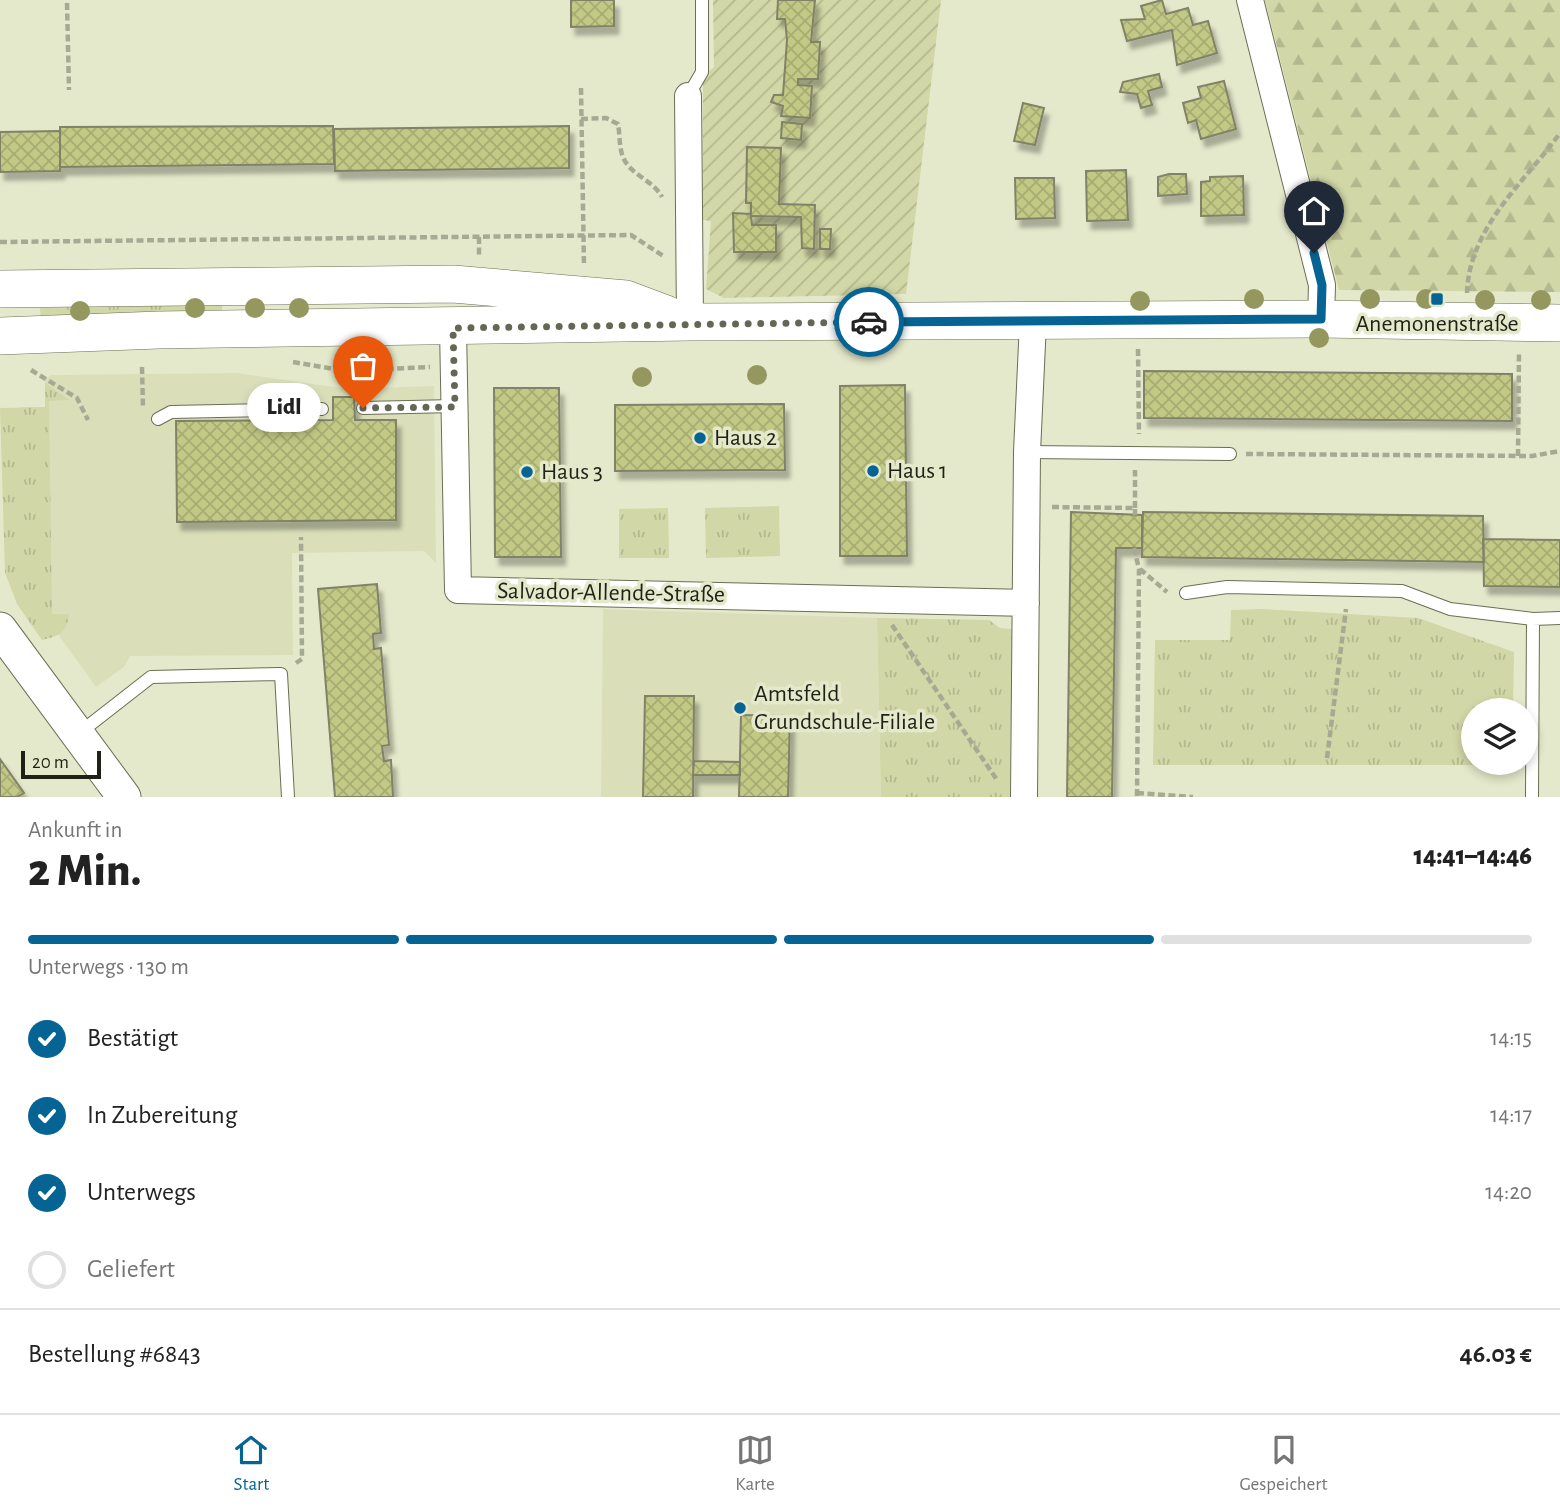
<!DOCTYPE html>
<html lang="de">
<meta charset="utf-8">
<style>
:root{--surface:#fff;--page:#f6f6f6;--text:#222;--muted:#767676;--line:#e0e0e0;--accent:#066494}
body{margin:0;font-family:"Alegreya Sans",sans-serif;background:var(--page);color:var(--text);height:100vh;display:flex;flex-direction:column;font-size:26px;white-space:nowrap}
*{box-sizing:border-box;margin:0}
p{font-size:23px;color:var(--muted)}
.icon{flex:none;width:38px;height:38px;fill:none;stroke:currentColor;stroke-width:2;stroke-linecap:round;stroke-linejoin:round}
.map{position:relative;height:797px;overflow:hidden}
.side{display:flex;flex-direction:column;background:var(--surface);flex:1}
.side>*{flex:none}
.controls{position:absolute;left:1461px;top:698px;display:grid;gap:14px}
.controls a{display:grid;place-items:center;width:77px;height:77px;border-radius:50%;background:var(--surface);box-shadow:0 4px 10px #0003;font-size:35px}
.scale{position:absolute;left:21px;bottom:18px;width:80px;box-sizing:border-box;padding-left:7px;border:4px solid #1f2116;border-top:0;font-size:19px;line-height:24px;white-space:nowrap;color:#1f2116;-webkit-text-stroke:5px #e5e9cb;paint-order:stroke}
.pin{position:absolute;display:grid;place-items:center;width:60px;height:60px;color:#fff;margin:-72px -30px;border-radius:50% 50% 50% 0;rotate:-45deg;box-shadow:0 0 7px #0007}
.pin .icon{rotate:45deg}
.courier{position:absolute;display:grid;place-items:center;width:70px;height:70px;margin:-35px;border:5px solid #066494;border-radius:50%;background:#fff;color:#222;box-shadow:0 2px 9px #0007}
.bubble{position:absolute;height:49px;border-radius:24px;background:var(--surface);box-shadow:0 4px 10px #0003;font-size:23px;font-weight:800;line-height:49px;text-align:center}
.summary em{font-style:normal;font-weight:800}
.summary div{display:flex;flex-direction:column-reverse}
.summary{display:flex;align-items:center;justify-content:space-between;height:119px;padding:0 28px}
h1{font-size:46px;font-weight:800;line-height:52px}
.bar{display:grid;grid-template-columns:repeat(4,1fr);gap:10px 7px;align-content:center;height:84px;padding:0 28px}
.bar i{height:9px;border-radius:5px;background:var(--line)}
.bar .selected{background:var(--accent)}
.bar p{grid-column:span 4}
.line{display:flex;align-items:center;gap:18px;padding:0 28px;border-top:2px solid var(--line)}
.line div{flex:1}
ol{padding:0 28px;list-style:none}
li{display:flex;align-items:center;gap:21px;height:77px}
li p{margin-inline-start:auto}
li .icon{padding:7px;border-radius:50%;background:var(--accent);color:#fff;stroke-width:4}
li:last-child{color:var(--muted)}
li i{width:38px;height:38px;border:4px solid var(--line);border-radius:50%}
.tabs{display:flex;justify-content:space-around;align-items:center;height:98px;border-top:2px solid var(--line);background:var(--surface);font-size:19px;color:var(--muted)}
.tabs a{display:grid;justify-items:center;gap:4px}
.tabs .selected{color:var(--accent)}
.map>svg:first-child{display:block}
</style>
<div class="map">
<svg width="1560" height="797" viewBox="0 0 1560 797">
<defs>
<pattern id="grass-tufts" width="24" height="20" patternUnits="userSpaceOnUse" patternTransform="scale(1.75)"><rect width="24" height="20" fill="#d1d7a6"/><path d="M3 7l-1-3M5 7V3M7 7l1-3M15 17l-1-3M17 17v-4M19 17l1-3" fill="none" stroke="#b3b88e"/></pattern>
<pattern id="forest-firs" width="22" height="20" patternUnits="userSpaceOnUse" patternTransform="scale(1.75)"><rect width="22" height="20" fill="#d1d7a6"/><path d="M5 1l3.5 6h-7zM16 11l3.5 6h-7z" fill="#b3b88e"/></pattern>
<pattern id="garden-furrows" width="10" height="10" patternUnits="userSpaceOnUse" patternTransform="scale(1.75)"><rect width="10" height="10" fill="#d1d7a6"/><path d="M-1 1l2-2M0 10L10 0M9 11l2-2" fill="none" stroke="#b3b88e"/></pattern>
<pattern id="building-cross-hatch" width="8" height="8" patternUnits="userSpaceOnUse" patternTransform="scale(1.75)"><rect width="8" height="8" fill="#c2c985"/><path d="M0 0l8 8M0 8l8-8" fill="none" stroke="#a6ac72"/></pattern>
<filter id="shadow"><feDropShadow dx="4.5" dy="8" stdDeviation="2" flood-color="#0004"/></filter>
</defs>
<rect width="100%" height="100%" fill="#e5e9cb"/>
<path fill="#dadfba" d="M237,373L348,389L434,386L436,563L424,551L292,553L293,655L130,656L124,667L96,687L44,615L19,407H45V380L51,375Z
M603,609L877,618L881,797H601Z"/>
<path fill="url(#grass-tufts)" d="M222,304V313L41,319L40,308Z
M45,383L69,400L49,401L52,614H69C67,633 59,636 42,640L17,604L5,573L0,408L45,407Z
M779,506L780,556L706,558L705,508Z
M668,508L669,558H619V509Z
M1263,609L1418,618L1514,652L1513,710H1474V763L1513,765H1153L1155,640H1230L1231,610Z
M877,618L989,620L1000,628L1012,629L1010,797H881Z"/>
<path fill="url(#forest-firs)" d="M1265,0H1560V292L1339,290Z"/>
<path fill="url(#garden-furrows)" d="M713,0H941L906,294L724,298L706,289L711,221L703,220V76L714,67Z"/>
<path fill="url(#building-cross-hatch)" stroke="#808368" stroke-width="2" filter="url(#shadow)" d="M571,0H614V26L571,27Z
M778,0H815L811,42H820L818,79H798V85L812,86L810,118L781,116L783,106L771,102L774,95H783L787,40L785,19H777Z
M1162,0L1166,14L1188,8L1193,25L1208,21L1217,53L1177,65L1172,30L1127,41L1121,20L1145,19L1141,6Z
M1159,74L1162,87L1148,91L1152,105L1141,108L1137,94L1120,92L1123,82Z
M1224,81L1236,129L1201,139L1196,120L1188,123L1183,103L1201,98L1198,87Z
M1023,103L1044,108L1035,145L1014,141Z
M782,122L802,124L801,140L781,138Z
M333,126L334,164L60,167V127Z
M569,126V168L335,171L334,129Z
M60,131V171L0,172V132Z
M747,147L781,148L779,204L815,205L814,249L802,248L801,217L751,216L752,225H776V252H734L733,213L751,214V203H746Z
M1126,170L1128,220L1087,221L1086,171Z
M1169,174H1186L1187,194L1158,196V177Z
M1243,176L1244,215L1201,216V182L1210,181V177Z
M1015,178H1054L1055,218L1016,219Z
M820,229H831L830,249H820Z
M1144,371L1512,374V421L1144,418Z
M905,385L907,556H840V386Z
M494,388H559L561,557H495Z
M333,397H354L355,420H396V520L177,522L176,421L333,420Z
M784,404L785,470L615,471V405Z
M1071,512L1142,515V548H1116L1112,797H1067Z
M1143,512L1483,516L1484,562L1142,557Z
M1483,539L1560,540V587L1484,586Z
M377,584L381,633L373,634L374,649L381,648L389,745L382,746L384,761L391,760L393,797H335L318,589Z
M645,696H694L693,797H643Z
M741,715L790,716L788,797H739Z
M0,759L24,793L17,797H0Z
M694,761L740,762V775H693Z"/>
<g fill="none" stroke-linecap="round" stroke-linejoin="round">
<g stroke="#6b6e53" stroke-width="14">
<path id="service" d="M688,96L702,72V0
M363,408L455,406
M158,419L171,412L322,409
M1027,452L1230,454
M1186,593L1227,587L1402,591L1450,609L1533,619L1560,618
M78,734L151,677L281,674L288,797
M1532,797L1533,619"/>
</g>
<g stroke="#6b6e53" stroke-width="28">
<path id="minor" d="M1250,0L1322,285L1321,319
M688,96L690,322
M453,328L458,590L1026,603
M1024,797L1027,452L1033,322"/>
</g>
<g stroke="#6b6e53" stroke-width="35">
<path id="tertiary" d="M0,629L124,797"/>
</g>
<g stroke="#6b6e53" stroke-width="38">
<path id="secondary" d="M0,289L453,284L626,299L666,314
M0,336L159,330L690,322L1321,319L1560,323"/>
</g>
<path stroke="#a7aa92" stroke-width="4.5" stroke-dasharray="7 3.5" stroke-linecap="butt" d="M67,3L69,90
M581,88L584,266
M581,119L606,118L618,124C620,134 619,148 623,157C630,175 653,180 662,197
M479,237V257
M0,242L631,235L665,257
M1467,293C1469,227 1525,182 1560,133
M1138,349L1139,434
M293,362L346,371L430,367
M142,367L143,408
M31,370L77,398L88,420
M1246,454L1532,456L1560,451
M1518,456L1519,352
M1052,507L1135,508V515
M1135,508V470
M1134,548L1139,569L1137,797
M1140,569L1167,592
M892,625L997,780
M296,663L302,659L301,537
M1327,758L1346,609
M1137,793L1193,797"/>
<use href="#service" stroke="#fff" stroke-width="12"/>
<use href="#minor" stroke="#fff" stroke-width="26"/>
<use href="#tertiary" stroke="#fff" stroke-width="33"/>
<use href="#secondary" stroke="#fff" stroke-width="37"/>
</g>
<g fill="#94985e">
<circle cx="1254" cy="299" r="10"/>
<circle cx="1370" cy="299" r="10"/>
<circle cx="1426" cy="299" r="10"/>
<circle cx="1485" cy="300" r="10"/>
<circle cx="1541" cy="300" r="10"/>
<circle cx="1140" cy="301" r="10"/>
<circle cx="195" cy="308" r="10"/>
<circle cx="255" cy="308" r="10"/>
<circle cx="299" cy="308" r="10"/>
<circle cx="80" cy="311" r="10"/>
<circle cx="1319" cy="338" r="10"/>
<circle cx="757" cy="375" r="10"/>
<circle cx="642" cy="377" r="10"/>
</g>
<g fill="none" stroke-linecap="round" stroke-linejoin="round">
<path stroke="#646755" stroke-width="7" stroke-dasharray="0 12.6" d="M363,408L455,407L453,328L869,322"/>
<path stroke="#066494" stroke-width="9" d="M869,322L1321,319L1322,285L1314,253"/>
</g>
<g fill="#066494" stroke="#e5e9cb" stroke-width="2.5">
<rect x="1430" y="292" width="14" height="14" rx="3.5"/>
<circle cx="700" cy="438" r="7"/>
<circle cx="873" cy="471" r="7"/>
<circle cx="527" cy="472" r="7"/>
<circle cx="740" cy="708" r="7"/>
</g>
<g text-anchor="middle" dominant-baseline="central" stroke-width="7" stroke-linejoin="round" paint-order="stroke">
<g font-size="24" fill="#1f2116" stroke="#e5e9cb" text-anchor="start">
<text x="1437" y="324" text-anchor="middle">Anemonenstraße</text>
<text x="714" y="438">Haus 2</text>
<text x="887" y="471">Haus 1</text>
<text x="541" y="472">Haus 3</text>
<text x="754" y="694">Amtsfeld<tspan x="754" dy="28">Grundschule-Filiale</tspan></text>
</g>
<g font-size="24" fill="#1f2116" stroke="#e5e9cb">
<text transform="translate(611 593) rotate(1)">Salvador-Allende-Straße</text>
</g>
</g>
</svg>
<div class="controls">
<a><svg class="icon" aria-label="layers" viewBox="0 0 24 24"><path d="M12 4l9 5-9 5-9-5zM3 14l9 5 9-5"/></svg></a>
</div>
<div class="scale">20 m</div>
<div class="pin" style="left:363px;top:408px;background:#ea580c"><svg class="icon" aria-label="bag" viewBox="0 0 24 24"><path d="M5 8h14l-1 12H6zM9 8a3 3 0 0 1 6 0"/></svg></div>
<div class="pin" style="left:1314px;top:253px;background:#1f2937"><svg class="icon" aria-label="home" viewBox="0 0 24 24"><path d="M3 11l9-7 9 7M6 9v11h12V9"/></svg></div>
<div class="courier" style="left:869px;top:322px"><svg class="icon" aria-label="car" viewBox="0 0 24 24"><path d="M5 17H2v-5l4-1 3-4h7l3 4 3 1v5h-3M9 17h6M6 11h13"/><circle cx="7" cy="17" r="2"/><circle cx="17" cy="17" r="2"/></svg></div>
<div class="bubble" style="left:247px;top:383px;width:74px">Lidl</div>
</div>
<section class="side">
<div class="summary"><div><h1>2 Min.</h1><p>Ankunft in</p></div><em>14:41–14:46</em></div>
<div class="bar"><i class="selected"></i><i class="selected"></i><i class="selected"></i><i></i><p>Unterwegs · 130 m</p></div>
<ol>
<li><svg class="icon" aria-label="check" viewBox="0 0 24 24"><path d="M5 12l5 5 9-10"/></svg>Bestätigt<p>14:15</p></li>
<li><svg class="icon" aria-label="check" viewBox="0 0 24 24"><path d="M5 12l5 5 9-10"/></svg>In Zubereitung<p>14:17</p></li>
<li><svg class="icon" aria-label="check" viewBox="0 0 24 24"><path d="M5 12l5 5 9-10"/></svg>Unterwegs<p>14:20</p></li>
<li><i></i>Geliefert</li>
</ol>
<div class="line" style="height:91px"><div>Bestellung #6843</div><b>46.03 €</b></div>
</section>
<nav class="tabs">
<a class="selected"><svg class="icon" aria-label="home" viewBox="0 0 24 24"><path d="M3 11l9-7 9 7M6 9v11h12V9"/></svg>Start</a>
<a><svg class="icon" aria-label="map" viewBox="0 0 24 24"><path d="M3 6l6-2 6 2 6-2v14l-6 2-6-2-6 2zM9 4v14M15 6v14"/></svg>Karte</a>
<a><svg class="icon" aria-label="saved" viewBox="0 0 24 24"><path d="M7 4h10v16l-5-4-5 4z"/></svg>Gespeichert</a>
</nav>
